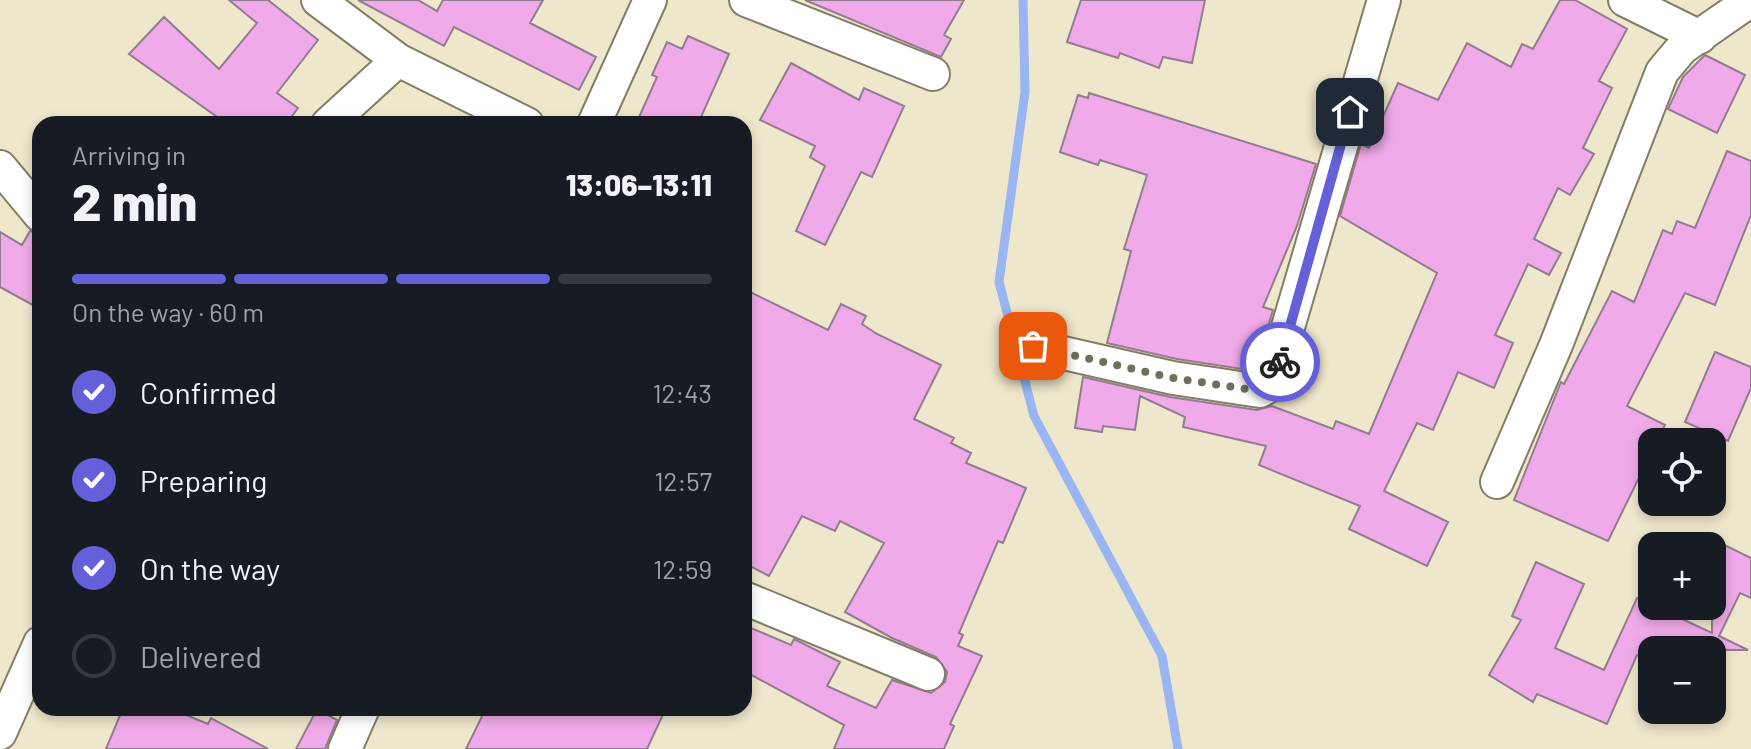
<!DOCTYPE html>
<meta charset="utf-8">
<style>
:root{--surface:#171b24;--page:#242831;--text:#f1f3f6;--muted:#9ea1a6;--line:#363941;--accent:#6460d9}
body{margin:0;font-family:Barlow,sans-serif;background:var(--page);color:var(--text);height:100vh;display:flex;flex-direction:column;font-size:30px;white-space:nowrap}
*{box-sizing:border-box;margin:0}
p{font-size:26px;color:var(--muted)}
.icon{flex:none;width:44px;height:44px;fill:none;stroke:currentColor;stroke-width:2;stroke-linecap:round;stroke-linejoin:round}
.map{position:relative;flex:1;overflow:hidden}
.panel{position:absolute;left:32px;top:116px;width:720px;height:600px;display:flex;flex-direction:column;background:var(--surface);border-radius:24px;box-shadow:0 4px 12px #0003}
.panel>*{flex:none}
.fabs{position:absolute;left:1638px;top:428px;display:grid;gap:16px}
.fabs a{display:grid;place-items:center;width:88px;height:88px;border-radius:16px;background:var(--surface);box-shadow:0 4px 12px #0003;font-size:40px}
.pin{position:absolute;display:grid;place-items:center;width:68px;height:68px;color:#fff;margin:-34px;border-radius:16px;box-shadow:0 4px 12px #0006}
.courier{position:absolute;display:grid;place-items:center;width:80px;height:80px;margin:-40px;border:6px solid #6460d9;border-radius:50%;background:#fff;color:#222;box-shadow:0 2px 10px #0007}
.head em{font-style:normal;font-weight:800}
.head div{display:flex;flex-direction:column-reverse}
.head{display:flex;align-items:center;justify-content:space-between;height:136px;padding:0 40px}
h1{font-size:52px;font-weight:800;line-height:60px}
.bar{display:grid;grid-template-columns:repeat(4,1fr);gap:12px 8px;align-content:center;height:96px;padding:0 40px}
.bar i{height:10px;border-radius:6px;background:var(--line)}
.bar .active{background:var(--accent)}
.bar p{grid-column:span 4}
ol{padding:0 40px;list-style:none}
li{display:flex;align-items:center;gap:24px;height:88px}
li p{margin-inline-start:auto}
li .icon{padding:8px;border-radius:50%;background:var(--accent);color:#fff;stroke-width:4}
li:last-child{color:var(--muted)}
li i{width:44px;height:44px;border:4px solid var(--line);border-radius:50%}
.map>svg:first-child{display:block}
</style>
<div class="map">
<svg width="1751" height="749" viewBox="0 0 1751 749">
<rect width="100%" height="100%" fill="#eee7cc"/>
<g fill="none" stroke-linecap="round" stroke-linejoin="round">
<path stroke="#99b6f3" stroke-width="9" d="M1023,0L1025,92L999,282L1034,416L1162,656L1178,749"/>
</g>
<path fill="#f1aae9" stroke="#917d8f" stroke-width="2" d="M229,0H268L318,40L277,93L298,108L286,124H227L129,54L164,17L219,69L257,23Z
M358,0H418L437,11L443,0H543L530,23L596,57L579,90L454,27L444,46Z
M805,0H964L944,35L951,39L941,57Z
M1081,0H1205L1192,63L1163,57L1159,68L1120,53L1118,58L1067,42Z
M1560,0H1575L1627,29L1599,81L1612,88L1583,148L1594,154L1570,195L1558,188L1534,239L1561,253L1549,275L1528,264L1495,335L1513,343L1494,388L1458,372L1433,430L1417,423L1384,491L1448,522L1427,566L1349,529L1360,506L1259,465L1266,446L1183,427L1185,417L1140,396L1135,430L1103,426L1102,432L1075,428L1083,377L1170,397L1257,410L1272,406L1333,429L1336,421L1369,434L1437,273L1340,216L1361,144L1369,148L1398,83L1438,100L1467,43L1511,67L1522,44L1533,49Z
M688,36L729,54L698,124H636L657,77L652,75L667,42L682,49Z
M1705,55L1745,75L1717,133L1668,109L1683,77Z
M791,63L859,100L864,88L904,106L872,177L861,172L825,245L796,231L825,166L810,157L815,146L760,120Z
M1089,93L1316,164L1297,226L1263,307L1273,310L1255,371L1177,359L1107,343L1131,251L1124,249L1147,175L1100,160L1098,165L1060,152L1078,95L1088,98Z
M1727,151L1751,161V215L1715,305L1685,293L1627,406L1665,425L1656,442H1652V451L1608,541L1514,500L1561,382L1564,384L1612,291L1634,302L1663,230L1672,234L1677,221L1695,228Z
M30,231L40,234V309L0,287V232L22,245Z
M744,289L828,330L841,304L866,316L862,324L877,334L941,365L914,419L954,438L951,443L971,453L966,463L1026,488L1003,543L998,541L959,633L963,635L958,646L982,656L950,724L954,726L944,749H834L844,725L744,671V625L791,645L794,639L840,662L827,686L876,708L892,680L931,693L945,682L947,672L936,657L892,638L845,612L884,543L840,521L835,531L802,516L769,576L744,563Z
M1715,352L1751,367V388L1728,441L1685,422Z
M1712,539L1751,558V598L1740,593L1719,636L1748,650H1652V662L1637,655L1607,724L1537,694L1533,702L1489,675L1521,620L1512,616L1536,562L1584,584L1555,648L1604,670L1637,598L1712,633Z
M123,708H169L208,724L211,718L268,749H106Z
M486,708H666L647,749H466Z
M317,709L337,720L325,749H296Z"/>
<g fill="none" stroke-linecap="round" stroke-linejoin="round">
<g stroke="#837d65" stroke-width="36">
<path id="street" d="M318,0L398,60L527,124
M746,0L933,74
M1625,0L1700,37
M328,124L398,60
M594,124L650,0
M0,167L40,215
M1033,346L1173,378L1260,391L1271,385L1384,0
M1497,482L1556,345L1662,72L1682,48L1751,0
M744,598L928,674
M0,733L40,643
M345,749L363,708"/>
</g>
<use href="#street" stroke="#fff" stroke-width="32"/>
</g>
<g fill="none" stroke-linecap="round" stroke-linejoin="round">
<path stroke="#726e5e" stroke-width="8" stroke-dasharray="0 14.4" d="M1033,346L1173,378L1260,391L1271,385L1280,362"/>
<path stroke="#6460d9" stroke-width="10" d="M1280,362L1350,112"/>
</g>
</svg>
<div class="fabs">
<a><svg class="icon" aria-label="locate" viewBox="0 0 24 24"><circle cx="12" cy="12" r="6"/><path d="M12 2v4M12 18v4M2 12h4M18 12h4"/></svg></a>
<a>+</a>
<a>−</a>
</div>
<div class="pin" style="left:1033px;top:346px;background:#ea580c"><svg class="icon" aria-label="bag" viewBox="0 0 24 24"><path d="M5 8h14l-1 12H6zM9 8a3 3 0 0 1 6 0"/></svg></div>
<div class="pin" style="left:1350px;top:112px;background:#1f2937"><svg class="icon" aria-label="home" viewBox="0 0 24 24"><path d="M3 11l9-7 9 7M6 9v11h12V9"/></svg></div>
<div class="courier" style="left:1280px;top:362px"><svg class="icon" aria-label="bike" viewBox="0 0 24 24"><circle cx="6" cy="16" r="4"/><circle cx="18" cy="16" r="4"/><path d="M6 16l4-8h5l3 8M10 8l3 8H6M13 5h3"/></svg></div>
<section class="panel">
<div class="head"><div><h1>2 min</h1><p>Arriving in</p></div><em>13:06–13:11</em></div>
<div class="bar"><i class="active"></i><i class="active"></i><i class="active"></i><i></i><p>On the way · 60 m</p></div>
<ol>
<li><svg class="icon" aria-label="check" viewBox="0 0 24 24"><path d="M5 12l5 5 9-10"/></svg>Confirmed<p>12:43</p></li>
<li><svg class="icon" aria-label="check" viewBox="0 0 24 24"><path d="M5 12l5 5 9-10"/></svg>Preparing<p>12:57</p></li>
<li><svg class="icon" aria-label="check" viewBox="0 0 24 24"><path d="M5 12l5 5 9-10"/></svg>On the way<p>12:59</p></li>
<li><i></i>Delivered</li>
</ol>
</section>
</div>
